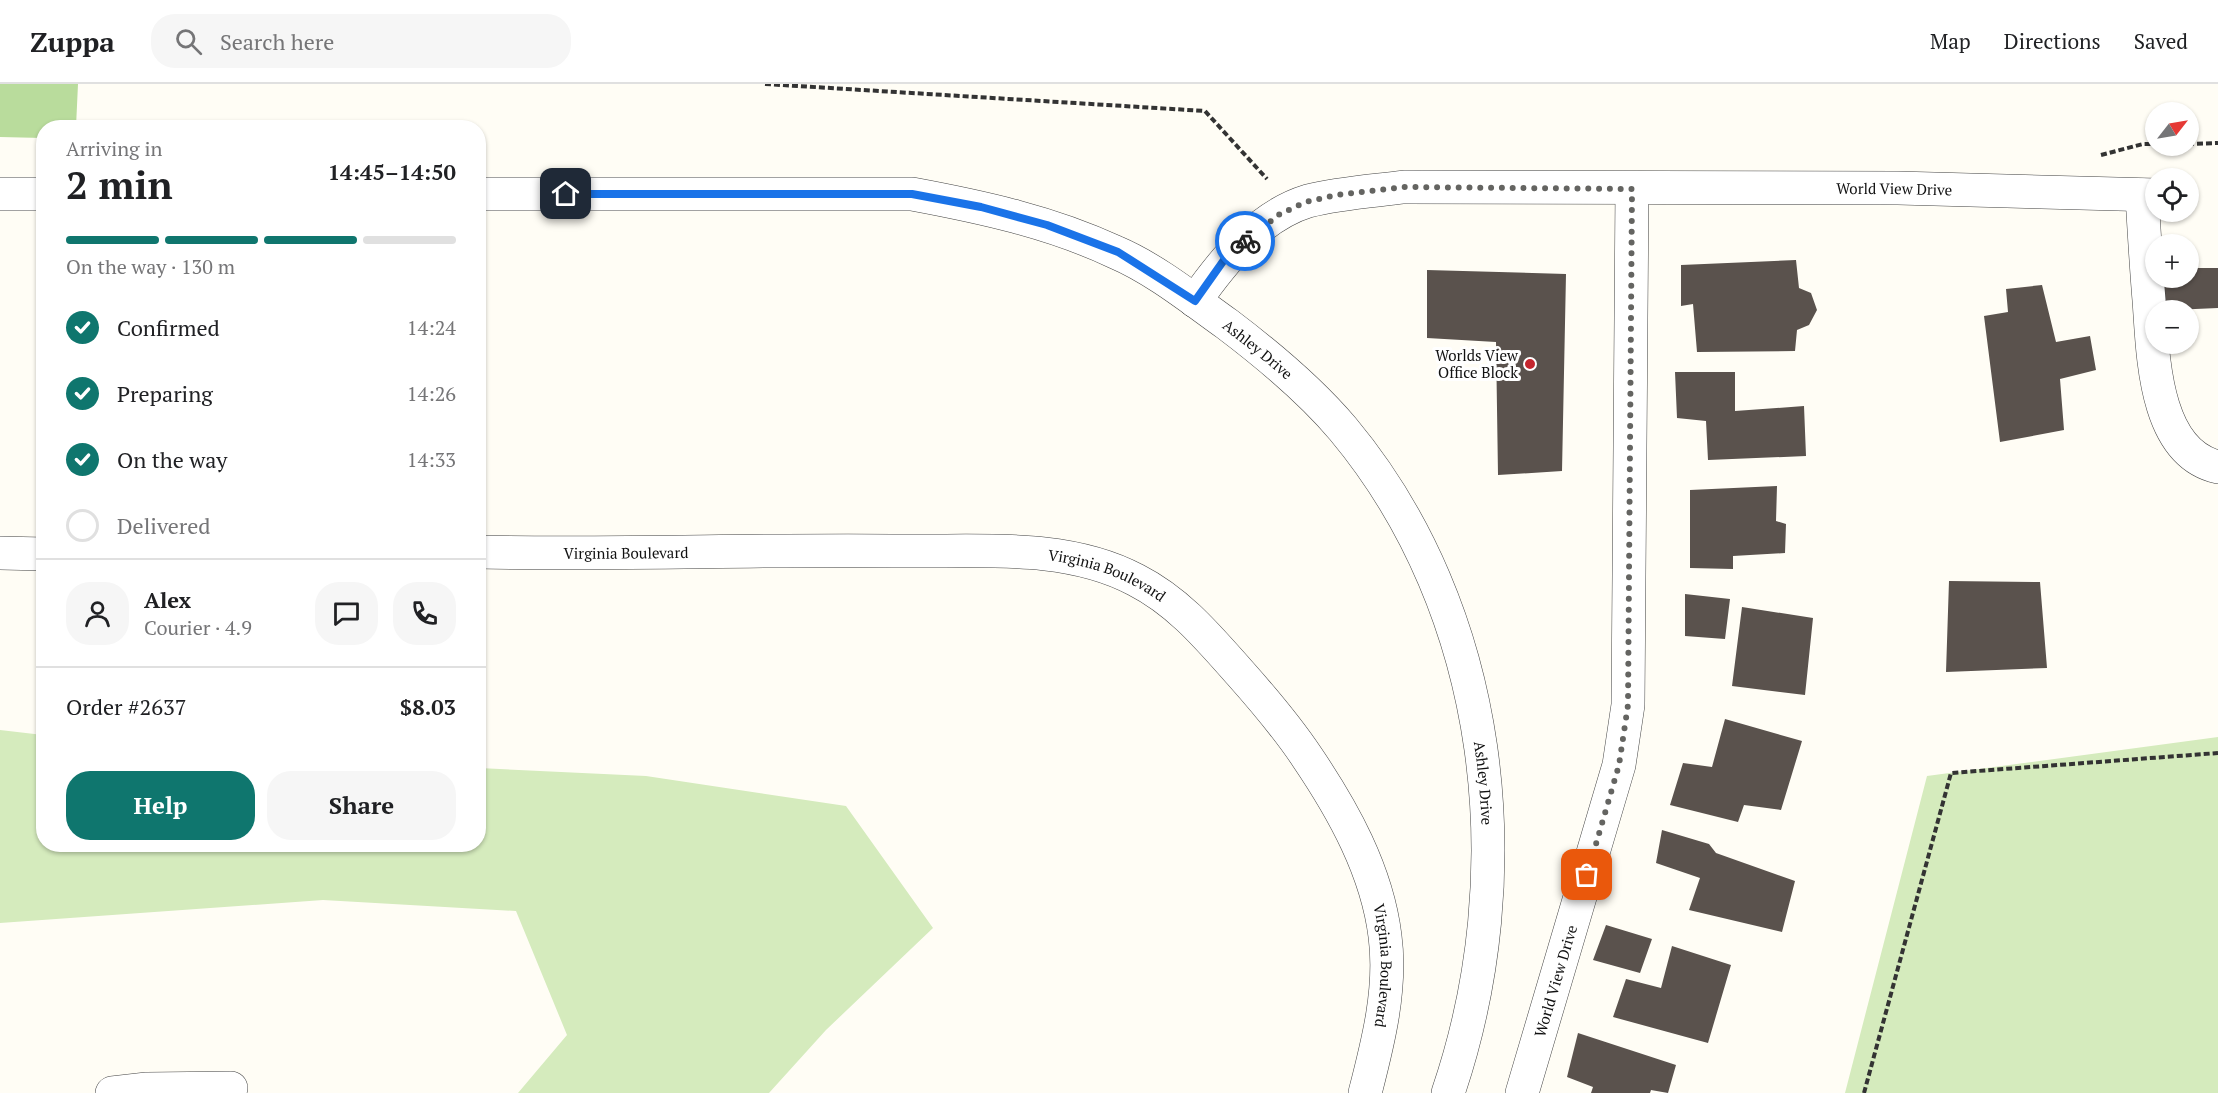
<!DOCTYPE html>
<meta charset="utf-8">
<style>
:root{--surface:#fff;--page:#f6f6f6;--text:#202124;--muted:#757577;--line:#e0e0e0;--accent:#0f766e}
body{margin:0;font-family:"PT Serif",serif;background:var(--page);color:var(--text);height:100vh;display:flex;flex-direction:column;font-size:22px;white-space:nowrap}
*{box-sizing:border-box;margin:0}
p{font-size:20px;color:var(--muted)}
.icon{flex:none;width:33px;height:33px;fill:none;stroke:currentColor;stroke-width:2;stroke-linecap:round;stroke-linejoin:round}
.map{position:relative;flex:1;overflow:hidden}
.panel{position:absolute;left:36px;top:36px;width:450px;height:732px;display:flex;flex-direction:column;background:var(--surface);border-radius:24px;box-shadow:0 2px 4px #0004}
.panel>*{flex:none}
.needle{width:39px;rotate:59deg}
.tools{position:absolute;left:2145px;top:18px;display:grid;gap:12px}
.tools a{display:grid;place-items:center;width:54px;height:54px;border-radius:50%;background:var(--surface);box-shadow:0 2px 4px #0004;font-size:30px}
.pin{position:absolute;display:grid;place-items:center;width:51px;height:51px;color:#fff;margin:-26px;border-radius:12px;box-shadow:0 3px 9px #0006}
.courier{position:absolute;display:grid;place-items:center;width:60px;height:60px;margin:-30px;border:4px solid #1a73e8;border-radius:50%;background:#fff;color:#222;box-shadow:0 2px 8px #0007}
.headline em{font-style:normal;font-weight:700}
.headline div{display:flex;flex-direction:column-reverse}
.headline{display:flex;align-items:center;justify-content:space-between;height:102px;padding:0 30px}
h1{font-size:39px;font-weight:700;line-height:45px}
.bar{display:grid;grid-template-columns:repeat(4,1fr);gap:9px 6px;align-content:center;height:72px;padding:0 30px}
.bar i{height:8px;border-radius:4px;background:var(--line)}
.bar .current{background:var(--accent)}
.bar p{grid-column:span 4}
.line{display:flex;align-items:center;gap:15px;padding:0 30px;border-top:2px solid var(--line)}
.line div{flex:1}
.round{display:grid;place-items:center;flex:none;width:63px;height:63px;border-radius:24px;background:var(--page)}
ol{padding:0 30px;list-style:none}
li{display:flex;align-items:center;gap:18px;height:66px}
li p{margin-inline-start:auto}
li .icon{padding:6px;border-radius:50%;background:var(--accent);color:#fff;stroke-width:4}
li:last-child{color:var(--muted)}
li i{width:33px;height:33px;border:3px solid var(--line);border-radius:50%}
.cta{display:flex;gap:12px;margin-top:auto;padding:12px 30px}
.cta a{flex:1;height:69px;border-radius:24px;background:var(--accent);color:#fff;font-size:24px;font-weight:700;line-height:69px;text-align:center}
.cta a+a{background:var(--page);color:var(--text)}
header{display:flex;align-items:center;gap:36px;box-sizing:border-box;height:84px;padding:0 30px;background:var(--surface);border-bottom:2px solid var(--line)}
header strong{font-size:28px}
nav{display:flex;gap:33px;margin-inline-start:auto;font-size:21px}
.search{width:420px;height:54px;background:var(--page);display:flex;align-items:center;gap:15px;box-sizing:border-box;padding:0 21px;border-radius:24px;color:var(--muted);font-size:22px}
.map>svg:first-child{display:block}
</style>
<header>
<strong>Zuppa</strong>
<div class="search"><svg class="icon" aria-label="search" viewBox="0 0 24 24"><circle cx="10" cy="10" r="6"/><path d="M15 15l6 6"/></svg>Search here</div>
<nav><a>Map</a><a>Directions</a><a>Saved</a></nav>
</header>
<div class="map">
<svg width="2218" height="1009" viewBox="0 0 2218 1009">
<rect width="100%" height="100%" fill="#fffdf5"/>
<path fill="#d5ebbd" d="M0,646L43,651L44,760H478L479,684L646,692L846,722L933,844L826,946L769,1009H518L567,951L516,827L323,816L0,839Z
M2218,653V1009H1845L1927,692Z"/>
<path fill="#b9dc9c" d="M0,0H78L76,43L44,44L43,54L0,53Z"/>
<path fill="#5a524d" d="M1796,176L1799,204L1811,209L1817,226L1809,241L1797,246L1795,267L1697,268L1693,220L1681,222V181Z
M2188,184H2218V224L2150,227L2156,194H2188Z
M1427,186L1566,190L1562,387L1498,391L1496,258L1427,254Z
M2042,201L2056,258L2090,252L2096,286L2060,295L2064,346L2000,358L1984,232L2008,228L2006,205Z
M1675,288H1735V327L1804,322L1806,372L1708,376L1706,337L1677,334Z
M1777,402L1776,437L1786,440L1785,469L1733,472V485L1690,484V406Z
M1949,497L2040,498L2047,584L1946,588Z
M1685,510L1730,515L1725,555L1685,552Z
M1742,523L1813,534L1805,611L1732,602Z
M1725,635L1802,657L1781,726L1744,721L1738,738L1670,721L1683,679L1712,683Z
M1662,746L1709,760L1716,769L1795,797L1782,848L1689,826L1700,794L1656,779Z
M1606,841L1652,855L1640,889L1593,876Z
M1672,862L1731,881L1708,959L1613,933L1626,895L1661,904Z
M1578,949L1676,981L1668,1009L1651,1006L1650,1009H1591L1593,1003L1567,993Z"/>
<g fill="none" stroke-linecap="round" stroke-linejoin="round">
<g stroke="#444" stroke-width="34">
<g id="minor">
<path d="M0,110H44"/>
<path id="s1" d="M478,110H912C982,123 1051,138 1115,168C1155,185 1192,215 1227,240C1268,271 1310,306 1343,345C1495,527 1523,789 1448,1009"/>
<path d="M2142,111C2144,146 2146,181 2149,216C2153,268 2153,368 2218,383"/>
<path id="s2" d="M1195,217C1223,177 1259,132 1308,117C1339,109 1372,107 1404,103L1898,104L2156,111"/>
<path id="s3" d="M478,468C621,471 763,465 905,467C981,468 1067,459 1136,496C1179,518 1208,553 1240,589C1264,616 1287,643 1307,673C1343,726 1377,787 1385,852C1392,904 1378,959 1365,1009"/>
<path d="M0,469L44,470"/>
<path d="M112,1009L147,1005L231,1004"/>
<path id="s4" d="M1522,1009L1619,681L1628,621L1632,105"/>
</g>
</g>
<path stroke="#333" stroke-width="4" stroke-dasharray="6 3" stroke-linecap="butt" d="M765,0L1205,27L1267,95
M2188,60L2218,59
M2101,71L2143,60H2156
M1864,1009L1951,689L2218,669"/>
<use href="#minor" stroke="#fff" stroke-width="33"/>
</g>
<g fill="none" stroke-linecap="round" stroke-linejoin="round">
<path stroke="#646461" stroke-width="6" stroke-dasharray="0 10.8" d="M1245,157L1280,130L1306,118L1336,111L1404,103L1632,105L1628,621L1619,681L1587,791"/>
<path stroke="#1a73e8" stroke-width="8" d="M566,110H912L981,123L1047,141L1118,168L1195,217L1224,176L1245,157"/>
</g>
<circle fill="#c4262e" stroke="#fff" stroke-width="2" cx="1530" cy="280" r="6"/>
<g text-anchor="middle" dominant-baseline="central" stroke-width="6" stroke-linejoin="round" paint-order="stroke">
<g font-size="15" fill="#111" stroke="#fff">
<text stroke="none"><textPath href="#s2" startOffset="741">World View Drive</textPath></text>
<text stroke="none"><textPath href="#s1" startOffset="819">Ashley Drive</textPath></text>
<text stroke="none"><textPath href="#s3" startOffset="148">Virginia Boulevard</textPath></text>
<text stroke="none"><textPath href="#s3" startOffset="633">Virginia Boulevard</textPath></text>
<text stroke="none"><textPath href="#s1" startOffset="1323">Ashley Drive</textPath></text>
<text stroke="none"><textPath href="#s3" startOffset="1137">Virginia Boulevard</textPath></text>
<text stroke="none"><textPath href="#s4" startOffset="117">World View Drive</textPath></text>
</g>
<g font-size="15" fill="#111" stroke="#fff" text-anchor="end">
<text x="1518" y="271">Worlds View<tspan x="1518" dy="17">Office Block</tspan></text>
</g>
</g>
</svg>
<div class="tools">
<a><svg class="needle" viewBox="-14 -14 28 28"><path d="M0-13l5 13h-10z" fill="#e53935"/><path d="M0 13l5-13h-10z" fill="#757577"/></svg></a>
<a><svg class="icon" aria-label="locate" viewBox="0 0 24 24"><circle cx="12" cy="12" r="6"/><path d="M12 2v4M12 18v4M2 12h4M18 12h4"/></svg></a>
<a>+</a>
<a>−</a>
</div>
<div class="pin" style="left:1587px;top:791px;background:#ea580c"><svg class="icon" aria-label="bag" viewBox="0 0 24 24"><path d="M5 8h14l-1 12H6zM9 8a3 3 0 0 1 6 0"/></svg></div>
<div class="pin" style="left:566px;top:110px;background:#1f2937"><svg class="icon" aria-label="home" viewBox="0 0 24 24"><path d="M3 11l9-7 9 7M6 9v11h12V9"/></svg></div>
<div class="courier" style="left:1245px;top:157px"><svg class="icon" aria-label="bike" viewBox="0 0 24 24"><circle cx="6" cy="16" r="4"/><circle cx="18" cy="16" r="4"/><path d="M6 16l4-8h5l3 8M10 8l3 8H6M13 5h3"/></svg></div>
<section class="panel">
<div class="headline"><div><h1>2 min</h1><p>Arriving in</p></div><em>14:45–14:50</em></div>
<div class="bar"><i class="current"></i><i class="current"></i><i class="current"></i><i></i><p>On the way · 130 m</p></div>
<ol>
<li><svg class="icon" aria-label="check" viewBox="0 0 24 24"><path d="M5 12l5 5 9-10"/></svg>Confirmed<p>14:24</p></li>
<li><svg class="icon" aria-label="check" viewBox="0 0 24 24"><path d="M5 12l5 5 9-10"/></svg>Preparing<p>14:26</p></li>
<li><svg class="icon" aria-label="check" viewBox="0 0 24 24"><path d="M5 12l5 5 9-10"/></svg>On the way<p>14:33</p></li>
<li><i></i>Delivered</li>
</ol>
<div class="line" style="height:108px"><a class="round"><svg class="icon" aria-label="person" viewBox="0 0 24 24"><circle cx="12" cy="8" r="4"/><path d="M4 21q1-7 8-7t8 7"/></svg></a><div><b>Alex</b><p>Courier · 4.9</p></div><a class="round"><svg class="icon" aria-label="chat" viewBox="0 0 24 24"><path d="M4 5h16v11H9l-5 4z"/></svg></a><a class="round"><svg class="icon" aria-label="phone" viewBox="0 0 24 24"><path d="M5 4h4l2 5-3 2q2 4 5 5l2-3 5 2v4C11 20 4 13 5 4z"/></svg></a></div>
<div class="line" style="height:78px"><div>Order #2637</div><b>$8.03</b></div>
<div class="cta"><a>Help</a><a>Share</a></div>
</section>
</div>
